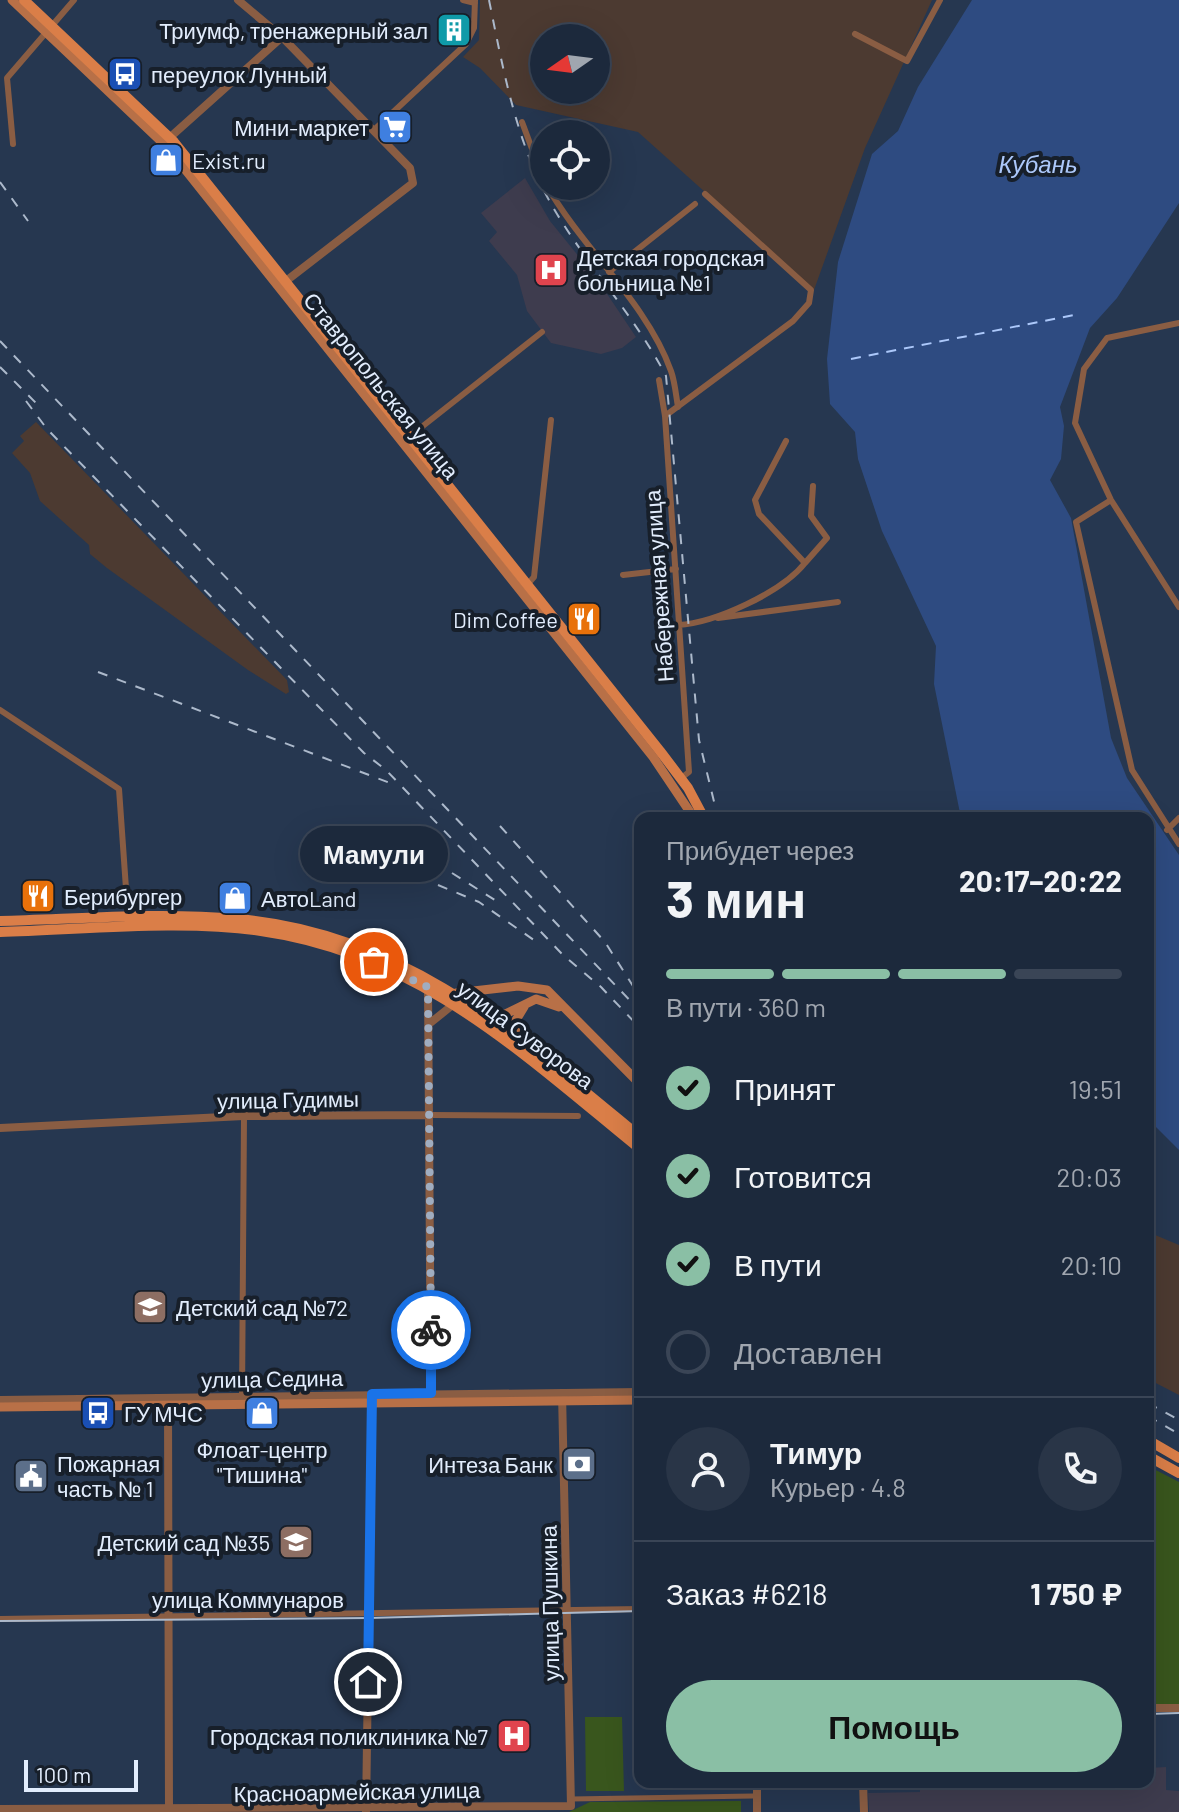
<!DOCTYPE html>
<html lang="ru">
<meta charset="utf-8">
<style>
:root{--surface:#1c293c;--page:#293547;--text:#f1f3f6;--muted:#a0a6af;--line:#3a4556;--accent:#8abfa5}
body{margin:0;font-family:Barlow,sans-serif;background:var(--page);color:var(--text);height:100vh;display:flex;flex-direction:column;font-size:30px;white-space:nowrap}
*{box-sizing:border-box;margin:0}
p{font-size:26px;color:var(--muted)}
.icon{flex:none;width:44px;height:44px;fill:none;stroke:currentColor;stroke-width:2;stroke-linecap:round;stroke-linejoin:round}
.map{position:relative;flex:1;overflow:hidden}
.side{position:absolute;left:634px;top:812px;width:520px;height:976px;display:flex;flex-direction:column;background:var(--surface);border-radius:16px;box-shadow:0 8px 32px #0002,0 0 0 2px var(--line)}
.side>*{flex:none}
.needle{width:52px;rotate:256deg}
.fabs{position:absolute;left:530px;top:24px;display:grid;gap:16px}
.fabs a{display:grid;place-items:center;width:80px;height:80px;border-radius:50%;background:var(--surface);box-shadow:0 8px 32px #0002,0 0 0 2px var(--line);font-size:40px}
.scale{position:absolute;left:24px;bottom:20px;width:114px;box-sizing:border-box;padding-left:8px;border:4px solid #e2edfd;border-top:0;font-size:22px;line-height:28px;white-space:nowrap;color:#e2edfd;-webkit-text-stroke:6px #171f2a;paint-order:stroke}
.pin{position:absolute;display:grid;place-items:center;width:68px;height:68px;color:#fff;margin:-34px;border:4px solid #fff;border-radius:50%;box-shadow:0 2px 8px #0007}
.courier{position:absolute;display:grid;place-items:center;width:80px;height:80px;margin:-40px;border:6px solid #1a73e8;border-radius:50%;background:#fff;color:#222;box-shadow:0 2px 10px #0007}
.bubble{position:absolute;height:56px;border-radius:28px;background:var(--surface);box-shadow:0 8px 32px #0002,0 0 0 2px var(--line);font-size:26px;font-weight:700;line-height:56px;text-align:center}
.head em{font-style:normal;font-weight:700}
.head div{display:flex;flex-direction:column-reverse}
.head{display:flex;align-items:center;justify-content:space-between;height:136px;padding:0 32px}
h1{font-size:52px;font-weight:700;line-height:60px}
.bar{display:grid;grid-template-columns:repeat(4,1fr);gap:12px 8px;align-content:center;height:96px;padding:0 32px}
.bar i{height:10px;border-radius:6px;background:var(--line)}
.bar .active{background:var(--accent)}
.bar p{grid-column:span 4}
.line{display:flex;align-items:center;gap:20px;padding:0 32px;border-top:2px solid var(--line)}
.line div{flex:1}
.round{display:grid;place-items:center;flex:none;width:84px;height:84px;border-radius:42px;background:var(--page)}
ol{padding:0 32px;list-style:none}
li{display:flex;align-items:center;gap:24px;height:88px}
li p{margin-inline-start:auto}
li .icon{padding:8px;border-radius:50%;background:var(--accent);color:#111;stroke-width:4}
li:last-child{color:var(--muted)}
li i{width:44px;height:44px;border:4px solid var(--line);border-radius:50%}
.primary-button{display:flex;gap:16px;margin-top:auto;padding:16px 32px}
.primary-button a{flex:1;height:92px;border-radius:48px;background:var(--accent);color:#111;font-size:32px;font-weight:700;line-height:92px;text-align:center}
.map>svg:first-child{display:block}
</style>
<div class="map">
<svg width="1179" height="1812" viewBox="0 0 1179 1812">
<rect width="100%" height="100%" fill="#263750"/>
<path fill="#4c3a31" fill-rule="evenodd" d="M480,0H932L865,148L814,290L638,132L516,105L480,68L463,57L479,40ZM544,38H596V90H544Z
M36,422L287,680L289,692L286,694L248,670L107,568L90,554L89,545L40,501L30,473L12,453L24,441L20,436Z
M1148,1232L1179,1245V1395L1148,1379Z"/>
<path fill="#3e3c4e" d="M525,178L550,221L597,279L636,337L622,348L601,354L551,343L527,311L517,275L489,241L497,232L481,213Z
M1166,1767V1790L1179,1791V1812H869L868,1793L920,1792V1782H1148V1768Z"/>
<path fill="#39561d" d="M1148,1466L1179,1482V1704H1148Z
M585,1717H622L624,1791H586Z
M741,1801V1812H569L590,1802Z"/>
<path fill="#2e4b81" d="M972,0H1179V203L1117,298L1090,328L1060,407L1064,426L1061,459L1050,480L1071,518L1111,738L1127,778L1179,855V1150L1148,1119V818H961L934,684L936,646L882,531L858,459L855,432L830,404L827,359L838,262L872,154L898,131L918,87Z"/>
<g fill="none" stroke-linecap="round" stroke-linejoin="round">
<path stroke="#acc8fa" stroke-width="2" stroke-dasharray="10 8" stroke-linecap="butt" d="M851,359L1074,315"/>
<path stroke="#8a5d43" stroke-width="5" d="M571,1799L753,1796"/>
<path stroke="#8a5d43" stroke-width="6" d="M463,0L475,3
M855,34L907,61L940,0
M522,122L544,181
M374,130L466,44L474,28L475,0
M13,144L7,78L74,0
M547,186C582,248 647,303 671,371C675,382 676,396 678,407
M609,272L695,204
M1179,323L1107,338L1084,369L1075,423L1111,500L1179,607
M659,380L665,416L689,772L680,779
M665,416L793,321L809,303L811,290L705,194
M409,437L542,332
M1111,500L1076,522L1132,770L1179,844
M805,563L827,538L811,516L813,486
M623,575L676,569
M527,585L534,577L551,420
M718,618L838,602
M678,625C715,623 782,592 805,563L759,514L755,500L786,441
M0,710L119,789L128,917
M1167,830L1179,818
M430,1115L578,1116
M242,1400L244,1116
M0,1619L640,1609"/>
<path stroke="#8a5d43" stroke-width="8" d="M238,0L282,37L410,168L413,183L286,281
M167,140L282,37
M428,988L431,1398
M429,1024L455,1003
M0,1128L244,1116L430,1115
M0,1400L640,1392
M168,1401L169,1812
M1148,1708H1179
M757,1782V1812
M863,1782L864,1812
M0,1809L571,1806L562,1393
M366,1812L372,1399"/>
<path stroke="#b87047" stroke-width="9" d="M12,0L168,148L653,757L694,818
M456,993L518,986L547,990L640,1084
M489,1022L536,999L559,1007
M516,1036V1020L524,1007
M0,1407L640,1400"/>
<path stroke="#da7e48" stroke-width="10" d="M24,0L174,142L660,751L688,788L704,818
M0,921C78,919 159,912 237,919C402,932 518,1036 640,1137
M0,932C81,930 182,919 261,931C418,953 523,1054 640,1149
M1148,1440L1179,1458
M1148,1456L1179,1473"/>
<path stroke="#acb9cb" stroke-width="2" d="M0,1621L368,1618L640,1611
M1148,1714L1179,1713"/>
<path stroke="#acb9cb" stroke-width="2" stroke-dasharray="10 10" stroke-linecap="butt" d="M489,0C504,73 517,149 557,214C591,270 636,318 666,376L699,740L718,818
M0,182L28,221
M0,341L640,1011
M0,367L37,404
M26,401L47,429L364,753L386,770L563,955L601,987L640,1028
M98,672L390,783
M500,826L605,942L640,997
M452,873L498,902
M438,885L479,902L541,945
M635,937L640,946
M1148,1403L1179,1420
M1148,1416L1179,1434"/>
</g>
<g fill="none" stroke-linecap="round" stroke-linejoin="round">
<path stroke="#a0adc0" stroke-width="8" stroke-dasharray="0 14.4" d="M374,962L428,987L431,1330"/>
<path stroke="#1a73e8" stroke-width="10" d="M368,1682L372,1394L431,1393V1330"/>
</g>
<defs>
<g id="building-square" transform="scale(1.8)"><rect x="-9" y="-9" width="18" height="18" rx="4" fill="#0f9aa8" stroke="#171f2a"/><path d="M-4-6H4V6H1V3H-1V6H-4ZM-2.5-4.3h1.7v1.8h-1.7ZM.8-4.3h1.7v1.8H.8ZM-2.5-1h1.7V.8h-1.7ZM.8-1h1.7V.8H.8Z" fill="#fff"/></g>
<g id="bus-square" transform="scale(1.8)"><rect x="-9" y="-9" width="18" height="18" rx="4" fill="#1a4fb4" stroke="#171f2a"/><path d="M-5-6H5V4H4V6H2V4H-2V6H-4V4H-5ZM-3.5-4V0h7V-4ZM-3.5 1.2v1.5H-2V1.2ZM2 1.2v1.5H3.5V1.2Z" fill="#fff"/></g>
<g id="supermarket-square" transform="scale(1.8)"><rect x="-9" y="-9" width="18" height="18" rx="4" fill="#3f7fe0" stroke="#171f2a"/><path d="M-6-5.5h2.5l.6 2H6L4.5 2H-2.5L-4.4-4H-6ZM-1.5 3.2a1.3 1.3 0 1 0 .1 0ZM3 3.2a1.3 1.3 0 1 0 .1 0Z" fill="#fff"/></g>
<g id="shop-square" transform="scale(1.8)"><rect x="-9" y="-9" width="18" height="18" rx="4" fill="#3f7fe0" stroke="#171f2a"/><path d="M-5-2.5h2.3a2.7 3.5 0 0 1 5.4 0H5L5.5 6h-11ZM-1.5-2.5h3a1.5 2.3 0 0 0-3 0Z" fill="#fff"/></g>
<g id="hospital-square" transform="scale(1.8)"><rect x="-9" y="-9" width="18" height="18" rx="4" fill="#e0444e" stroke="#171f2a"/><path d="M-5-5h3v3.5h4V-5h3V5h-3V1.5h-4V5h-3Z" fill="#fff"/></g>
<g id="restaurant-square" transform="scale(1.8)"><rect x="-9" y="-9" width="18" height="18" rx="4" fill="#e8710a" stroke="#171f2a"/><path d="M-5-6h1v4h1v-4h1v4h1v-4h1v5L-1.5 .5V6h-2V.5L-5-1ZM5-6V6H3V1.5H1.5Q1.5-4 5-6Z" fill="#fff"/></g>
<g id="school-square" transform="scale(1.8)"><rect x="-9" y="-9" width="18" height="18" rx="4" fill="#8d6e63" stroke="#171f2a"/><path d="M0-5L7-2L0 1L-7-2ZM-4 1L0 2.5L4 1V4Q0 6-4 4Z" fill="#fff"/></g>
<g id="bank-square" transform="scale(1.8)"><rect x="-9" y="-9" width="18" height="18" rx="4" fill="#5c6f8a" stroke="#171f2a"/><path d="M-6-4H6V4H-6ZM0-2.3a2.3 2.3 0 1 0 0 4.6a2.3 2.3 0 1 0 0-4.6Z" fill="#fff"/></g>
<g id="civic-square" transform="scale(1.8)"><rect x="-9" y="-9" width="18" height="18" rx="4" fill="#5c6f8a" stroke="#171f2a"/><path d="M-.6-6.5H3V-4.5H.6V-3L4-1V1h2V6H-6V1h2V-1L-.6-3ZM-1.2 2.5V6h2.4V2.5Z" fill="#fff"/></g>
</defs>
<g fill-rule="evenodd">
<use href="#building-square" x="454" y="30"/>
<use href="#bus-square" x="125" y="74"/>
<use href="#supermarket-square" x="395" y="127"/>
<use href="#shop-square" x="166" y="160"/>
<use href="#hospital-square" x="551" y="270"/>
<use href="#restaurant-square" x="584" y="619"/>
<use href="#restaurant-square" x="38" y="896"/>
<use href="#shop-square" x="235" y="898"/>
<use href="#school-square" x="150" y="1307"/>
<use href="#bus-square" x="98" y="1413"/>
<use href="#shop-square" x="262" y="1413"/>
<use href="#bank-square" x="579" y="1464"/>
<use href="#civic-square" x="31" y="1476"/>
<use href="#school-square" x="296" y="1542"/>
<use href="#hospital-square" x="514" y="1736"/>
</g>
<g text-anchor="middle" dominant-baseline="central" stroke-width="8" stroke-linejoin="round" paint-order="stroke">
<g font-size="22" fill="#e2edfd" stroke="#171f2a" text-anchor="start">
<text x="428" y="30" text-anchor="end">Триумф, тренажерный зал</text>
<text x="151" y="74">переулок Лунный</text>
<text x="369" y="127" text-anchor="end">Мини-маркет</text>
<text x="192" y="160">Exist.ru</text>
<text x="577" y="257">Детская городская<tspan x="577" dy="25">больница №1</tspan></text>
<text x="558" y="619" text-anchor="end">Dim Coffee</text>
<text x="64" y="896">Берибургер</text>
<text x="261" y="898">АвтоLand</text>
<text x="176" y="1307">Детский сад №72</text>
<text x="124" y="1413">ГУ МЧС</text>
<text x="262" y="1449" text-anchor="middle">Флоат-центр<tspan x="262" dy="25">"Тишина"</tspan></text>
<text x="57" y="1463">Пожарная<tspan x="57" dy="25">часть № 1</tspan></text>
<text x="553" y="1464" text-anchor="end">Интеза Банк</text>
<text x="270" y="1542" text-anchor="end">Детский сад №35</text>
<text x="488" y="1736" text-anchor="end">Городская поликлиника №7</text>
</g>
<g font-size="22" fill="#e2edfd" stroke="#171f2a">
<text transform="translate(382 385) rotate(51)">Ставропольская улица</text>
<text transform="translate(658 586) rotate(-94)">Набережная улица</text>
<text transform="translate(526 1034) rotate(37)">улица Суворова</text>
<text transform="translate(288 1099) rotate(-1)">улица Гудимы</text>
<text transform="translate(272 1378) rotate(-1)">улица Седина</text>
<text x="248" y="1599">улица Коммунаров</text>
<text transform="translate(549 1603) rotate(-91)">улица Пушкина</text>
<text transform="translate(357 1791) rotate(-1)">Красноармейская улица</text>
</g>
<g font-size="24" font-style="italic" fill="#acc8fa" stroke="#171f2a">
<text x="1038" y="163">Кубань</text>
</g>
</g>
</svg>
<div class="fabs">
<a><svg class="needle" viewBox="-14 -14 28 28"><path d="M0-13l5 13h-10z" fill="#e53935"/><path d="M0 13l5-13h-10z" fill="#a0a6af"/></svg></a>
<a><svg class="icon" aria-label="locate" viewBox="0 0 24 24"><circle cx="12" cy="12" r="6"/><path d="M12 2v4M12 18v4M2 12h4M18 12h4"/></svg></a>
</div>
<div class="scale">100 m</div>
<div class="pin" style="left:374px;top:962px;background:#ea580c"><svg class="icon" aria-label="bag" viewBox="0 0 24 24"><path d="M5 8h14l-1 12H6zM9 8a3 3 0 0 1 6 0"/></svg></div>
<div class="pin" style="left:368px;top:1682px;background:#1f2937"><svg class="icon" aria-label="home" viewBox="0 0 24 24"><path d="M3 11l9-7 9 7M6 9v11h12V9"/></svg></div>
<div class="courier" style="left:431px;top:1330px"><svg class="icon" aria-label="bike" viewBox="0 0 24 24"><circle cx="6" cy="16" r="4"/><circle cx="18" cy="16" r="4"/><path d="M6 16l4-8h5l3 8M10 8l3 8H6M13 5h3"/></svg></div>
<div class="bubble" style="left:300px;top:826px;width:148px">Мамули</div>
<section class="side">
<div class="head"><div><h1>3 мин</h1><p>Прибудет через</p></div><em>20:17–20:22</em></div>
<div class="bar"><i class="active"></i><i class="active"></i><i class="active"></i><i></i><p>В пути · 360 m</p></div>
<ol>
<li><svg class="icon" aria-label="check" viewBox="0 0 24 24"><path d="M5 12l5 5 9-10"/></svg>Принят<p>19:51</p></li>
<li><svg class="icon" aria-label="check" viewBox="0 0 24 24"><path d="M5 12l5 5 9-10"/></svg>Готовится<p>20:03</p></li>
<li><svg class="icon" aria-label="check" viewBox="0 0 24 24"><path d="M5 12l5 5 9-10"/></svg>В пути<p>20:10</p></li>
<li><i></i>Доставлен</li>
</ol>
<div class="line" style="height:144px"><a class="round"><svg class="icon" aria-label="person" viewBox="0 0 24 24"><circle cx="12" cy="8" r="4"/><path d="M4 21q1-7 8-7t8 7"/></svg></a><div><b>Тимур</b><p>Курьер · 4.8</p></div><a class="round"><svg class="icon" aria-label="phone" viewBox="0 0 24 24"><path d="M5 4h4l2 5-3 2q2 4 5 5l2-3 5 2v4C11 20 4 13 5 4z"/></svg></a></div>
<div class="line" style="height:104px"><div>Заказ #6218</div><b>1 750 ₽</b></div>
<div class="primary-button"><a>Помощь</a></div>
</section>
</div>
